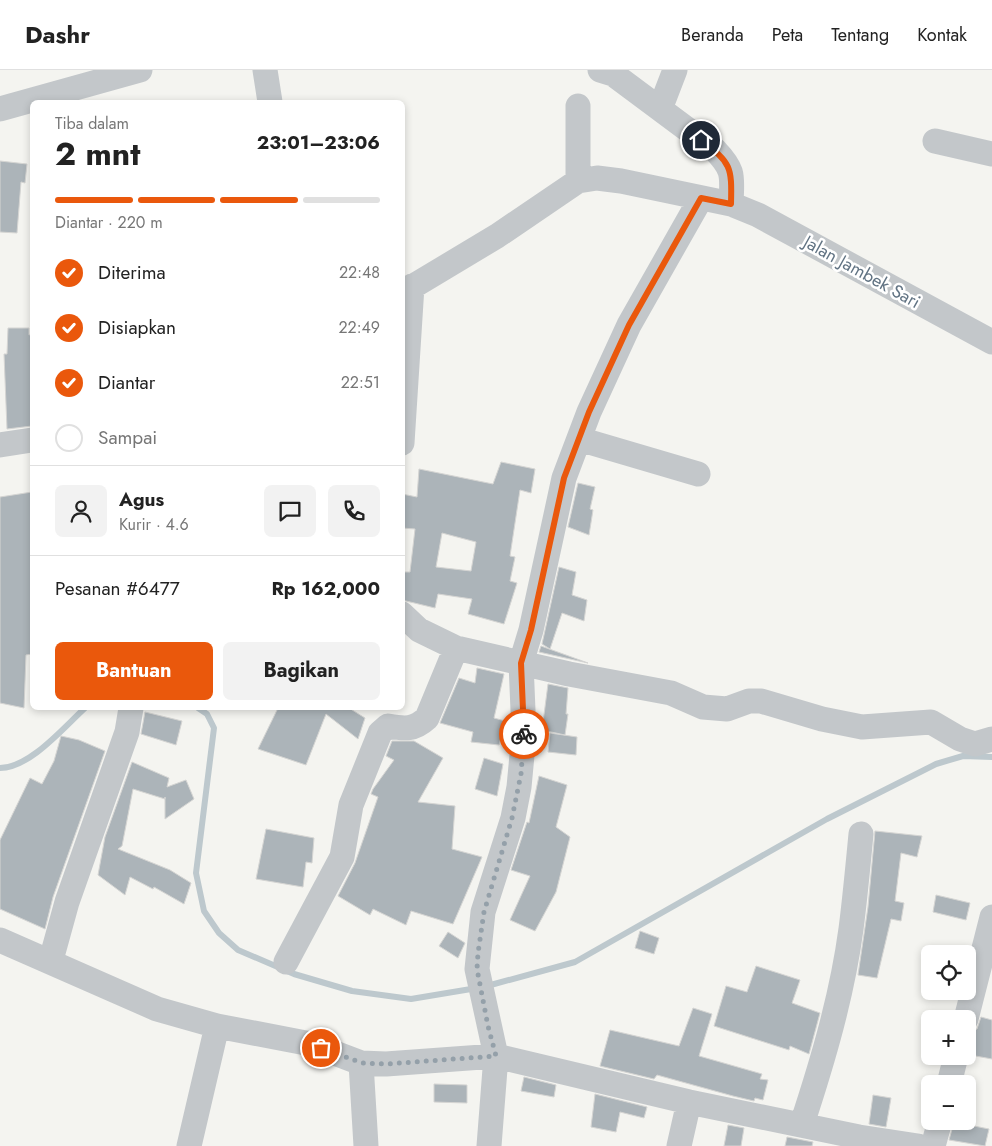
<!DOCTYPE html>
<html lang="id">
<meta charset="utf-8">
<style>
:root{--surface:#fff;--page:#f2f2f2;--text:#222;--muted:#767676;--line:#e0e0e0;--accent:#ea580c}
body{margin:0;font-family:Jost,sans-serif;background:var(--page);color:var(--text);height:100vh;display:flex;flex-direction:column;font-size:19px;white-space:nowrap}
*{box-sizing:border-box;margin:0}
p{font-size:16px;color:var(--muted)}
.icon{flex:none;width:28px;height:28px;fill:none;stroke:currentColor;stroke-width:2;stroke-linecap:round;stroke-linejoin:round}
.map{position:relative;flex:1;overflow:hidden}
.sheet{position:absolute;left:30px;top:30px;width:375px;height:610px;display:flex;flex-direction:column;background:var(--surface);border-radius:8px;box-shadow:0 2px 8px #0003}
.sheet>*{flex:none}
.tools{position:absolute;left:921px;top:875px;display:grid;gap:10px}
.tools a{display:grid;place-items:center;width:55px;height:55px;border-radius:8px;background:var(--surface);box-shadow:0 2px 8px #0003;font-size:25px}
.pin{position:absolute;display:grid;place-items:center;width:42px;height:42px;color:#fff;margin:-21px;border:2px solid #fff;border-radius:50%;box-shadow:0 1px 5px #0007}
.courier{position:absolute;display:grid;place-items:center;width:50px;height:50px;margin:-25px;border:4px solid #ea580c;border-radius:50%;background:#fff;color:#222;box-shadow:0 1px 6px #0007}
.overview em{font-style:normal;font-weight:700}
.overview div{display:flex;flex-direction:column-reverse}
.overview{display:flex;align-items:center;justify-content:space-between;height:85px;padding:0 25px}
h1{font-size:32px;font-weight:700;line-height:38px}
.bar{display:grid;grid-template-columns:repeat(4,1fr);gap:8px 5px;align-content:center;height:60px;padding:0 25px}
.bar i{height:6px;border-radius:4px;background:var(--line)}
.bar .selected{background:var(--accent)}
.bar p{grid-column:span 4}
.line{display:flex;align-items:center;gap:12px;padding:0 25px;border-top:1px solid var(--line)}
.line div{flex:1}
.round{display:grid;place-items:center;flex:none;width:52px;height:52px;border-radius:8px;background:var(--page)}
ol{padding:0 25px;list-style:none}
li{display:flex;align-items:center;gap:15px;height:55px}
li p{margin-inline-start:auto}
li .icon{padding:5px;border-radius:50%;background:var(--accent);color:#fff;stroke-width:4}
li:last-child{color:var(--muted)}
li i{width:28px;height:28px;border:2px solid var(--line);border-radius:50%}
.button{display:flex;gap:10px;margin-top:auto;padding:10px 25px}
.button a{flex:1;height:58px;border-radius:8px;background:var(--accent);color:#fff;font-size:20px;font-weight:700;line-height:58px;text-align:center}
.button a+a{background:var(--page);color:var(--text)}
header{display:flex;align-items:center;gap:30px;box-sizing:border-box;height:70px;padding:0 25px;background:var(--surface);border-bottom:1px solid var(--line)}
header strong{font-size:24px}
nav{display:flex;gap:28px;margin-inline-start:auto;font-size:18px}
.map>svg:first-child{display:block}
</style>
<header>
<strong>Dashr</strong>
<nav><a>Beranda</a><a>Peta</a><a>Tentang</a><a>Kontak</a></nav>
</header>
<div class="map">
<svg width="992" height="1076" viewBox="0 0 992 1076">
<rect width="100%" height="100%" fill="#f4f4f0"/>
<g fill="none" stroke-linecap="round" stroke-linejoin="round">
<path stroke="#bdc8cd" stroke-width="6" d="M198,638L207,644L214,658L196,803L204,841L219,863L238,880L294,904L352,921L411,929L477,918
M0,698C30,698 64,657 85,638
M487,916L575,892L827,749L936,694L963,686L992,687"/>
</g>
<path fill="#acb4b9" stroke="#d5d5d3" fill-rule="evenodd" d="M0,91L27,94L25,113L21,112L17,163L0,162Z
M8,258H29V265L32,264V356L7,359L4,284H7Z
M501,392L535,399L531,423L520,420L510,486L515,487L510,511L517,513L504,554L468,544L472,529L438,524L435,538L402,530V502H410L415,459L402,458V424L417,427L419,399L493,414ZM442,463L476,472L471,501L436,497Z
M578,413L595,417L590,439L593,440L589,465L568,457Z
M32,422V584L26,585L24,638L0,633V427Z
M559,497L576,502L572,525L587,530L584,551L562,543L550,579L542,574Z
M541,576L588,593L539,582Z
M477,598L504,604L494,648L505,651L499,675L471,672L473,662L440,653L459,608L475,613Z
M548,614L568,618L566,644H568L565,665L542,660Z
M278,638H349L365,648L358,669L326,644L306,695L258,679Z
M145,642L182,651L176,675L141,664Z
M550,663L577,667L576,685L548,682Z
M61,666L79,670L105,681L53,827L45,859L0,839V770L30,708L42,714L54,691Z
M392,671H414L443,688L418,732L455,736L452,779L482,787L453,854L411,841L406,855L373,839L370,845L338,826L355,793L378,727L371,724L373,719L394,690L386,686Z
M484,688L503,694L497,726L475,719Z
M132,692L169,708L167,717L186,710L194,729L165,749V727V729L133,719L122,776L118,779L170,800L191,813L184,834L154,817L153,819L130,807L125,825L98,805L105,767Z
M539,706L567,715L556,757L570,767L556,822L535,861L510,850L530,806L511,800L527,752L529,753Z
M266,759L314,768L312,793L306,792L303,817L256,809Z
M875,761L922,766L917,787L901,783L895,831L904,833L901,851L891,849L877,908L858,905L868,837Z
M936,825L970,833L966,850L933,842Z
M640,861L659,868L654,884L635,878Z
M448,862L465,873L458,888L439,876Z
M756,896L800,910L792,933L820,943L809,984L790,976L789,980L714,956L726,916L747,922Z
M693,938L712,944L699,986L762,1004L760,1009L768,1010L763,1030L755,1028L754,1031L733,1026L657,1005L654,1009L600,996L610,960L679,976Z
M981,947L992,950V989L970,985L968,978L969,963L977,959Z
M524,1007L556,1015L554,1027L521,1021Z
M434,1014L467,1015V1033L434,1032Z
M595,1024L647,1037L644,1048L620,1042L616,1062L591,1057Z
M873,1025L891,1028L886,1057L869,1054Z
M954,1052L989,1059L985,1076L949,1070Z
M728,1055L744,1058L741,1076H724Z
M787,1067L813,1072L812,1076H785Z"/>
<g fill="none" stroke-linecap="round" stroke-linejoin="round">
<path stroke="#c3c7ca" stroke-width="25" d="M265,0L270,32
M600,0L613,4L715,80C735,101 732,106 731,134
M578,36V111
M0,39L140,0
M660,39L675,0
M935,71L992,84
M402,223L497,166L578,111L597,108L621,111L731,134L758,145L992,272
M579,369L698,404
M402,373L412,216
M0,375L32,370
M402,544L419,560L456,578L569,604L671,623L703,637L727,639L749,631H761L822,649L862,657L931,652L960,669L975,674L992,669
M0,870L157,939L217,956L311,974L361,993L386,994L496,986L689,1032L859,1067L918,1076
M51,890L67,832L127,662L131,638
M286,892L342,787L351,735L380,663L388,656C405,659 414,660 427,648L456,578
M966,949L992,847
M361,993L366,1076
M949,1014L956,986
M802,1054C823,990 842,926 851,859C855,828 858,796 861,764
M189,1076L217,956
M489,1076L496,986L477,899L483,842L513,748L519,717L524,664L521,593L531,560L564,408L589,342L629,255L701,128
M679,1076L689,1032
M933,1076L940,1051"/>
</g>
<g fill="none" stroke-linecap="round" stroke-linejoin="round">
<path stroke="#94a0a9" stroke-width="5" stroke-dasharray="0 9" d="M321,978L362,993L386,994L496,986L488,956L477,899L478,883L484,842L512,748L521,704L524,664"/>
<path stroke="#ea580c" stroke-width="6" d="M524,664L521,593L531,560L564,408L589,342L629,255L701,128L731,134C732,96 731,93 701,70"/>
</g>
<g text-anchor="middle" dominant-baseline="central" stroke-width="5" stroke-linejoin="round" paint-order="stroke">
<g font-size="18" fill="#617383" stroke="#fff">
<text transform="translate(862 202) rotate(29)">Jalan Jambek Sari</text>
</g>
</g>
</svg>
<div class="tools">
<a><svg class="icon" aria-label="locate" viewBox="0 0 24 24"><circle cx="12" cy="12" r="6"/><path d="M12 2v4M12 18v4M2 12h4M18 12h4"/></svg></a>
<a>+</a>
<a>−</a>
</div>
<div class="pin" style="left:321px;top:978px;background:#ea580c"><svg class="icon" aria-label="bag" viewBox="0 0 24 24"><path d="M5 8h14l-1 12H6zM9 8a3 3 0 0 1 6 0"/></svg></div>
<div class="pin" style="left:701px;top:70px;background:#1f2937"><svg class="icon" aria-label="home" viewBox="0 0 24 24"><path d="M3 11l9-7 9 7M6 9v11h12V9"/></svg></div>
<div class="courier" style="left:524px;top:664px"><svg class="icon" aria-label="bike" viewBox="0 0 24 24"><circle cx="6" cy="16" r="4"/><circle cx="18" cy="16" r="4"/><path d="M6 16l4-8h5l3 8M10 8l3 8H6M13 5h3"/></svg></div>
<section class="sheet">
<div class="overview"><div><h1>2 mnt</h1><p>Tiba dalam</p></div><em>23:01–23:06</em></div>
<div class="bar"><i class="selected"></i><i class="selected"></i><i class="selected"></i><i></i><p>Diantar · 220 m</p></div>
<ol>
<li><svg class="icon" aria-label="check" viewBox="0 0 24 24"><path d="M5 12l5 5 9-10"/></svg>Diterima<p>22:48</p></li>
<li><svg class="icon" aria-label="check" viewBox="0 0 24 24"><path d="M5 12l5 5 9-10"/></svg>Disiapkan<p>22:49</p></li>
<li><svg class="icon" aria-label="check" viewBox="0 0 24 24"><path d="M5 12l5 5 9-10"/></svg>Diantar<p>22:51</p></li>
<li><i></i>Sampai</li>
</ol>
<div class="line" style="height:90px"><a class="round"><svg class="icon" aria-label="person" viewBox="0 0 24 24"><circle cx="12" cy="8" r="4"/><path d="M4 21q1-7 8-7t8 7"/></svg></a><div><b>Agus</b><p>Kurir · 4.6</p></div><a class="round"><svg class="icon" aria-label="chat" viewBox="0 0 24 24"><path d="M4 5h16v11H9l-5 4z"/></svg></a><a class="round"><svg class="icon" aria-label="phone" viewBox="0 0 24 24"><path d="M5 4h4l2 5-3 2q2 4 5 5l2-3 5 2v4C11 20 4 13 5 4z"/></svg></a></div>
<div class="line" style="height:65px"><div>Pesanan #6477</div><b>Rp 162,000</b></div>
<div class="button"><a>Bantuan</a><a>Bagikan</a></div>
</section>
</div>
